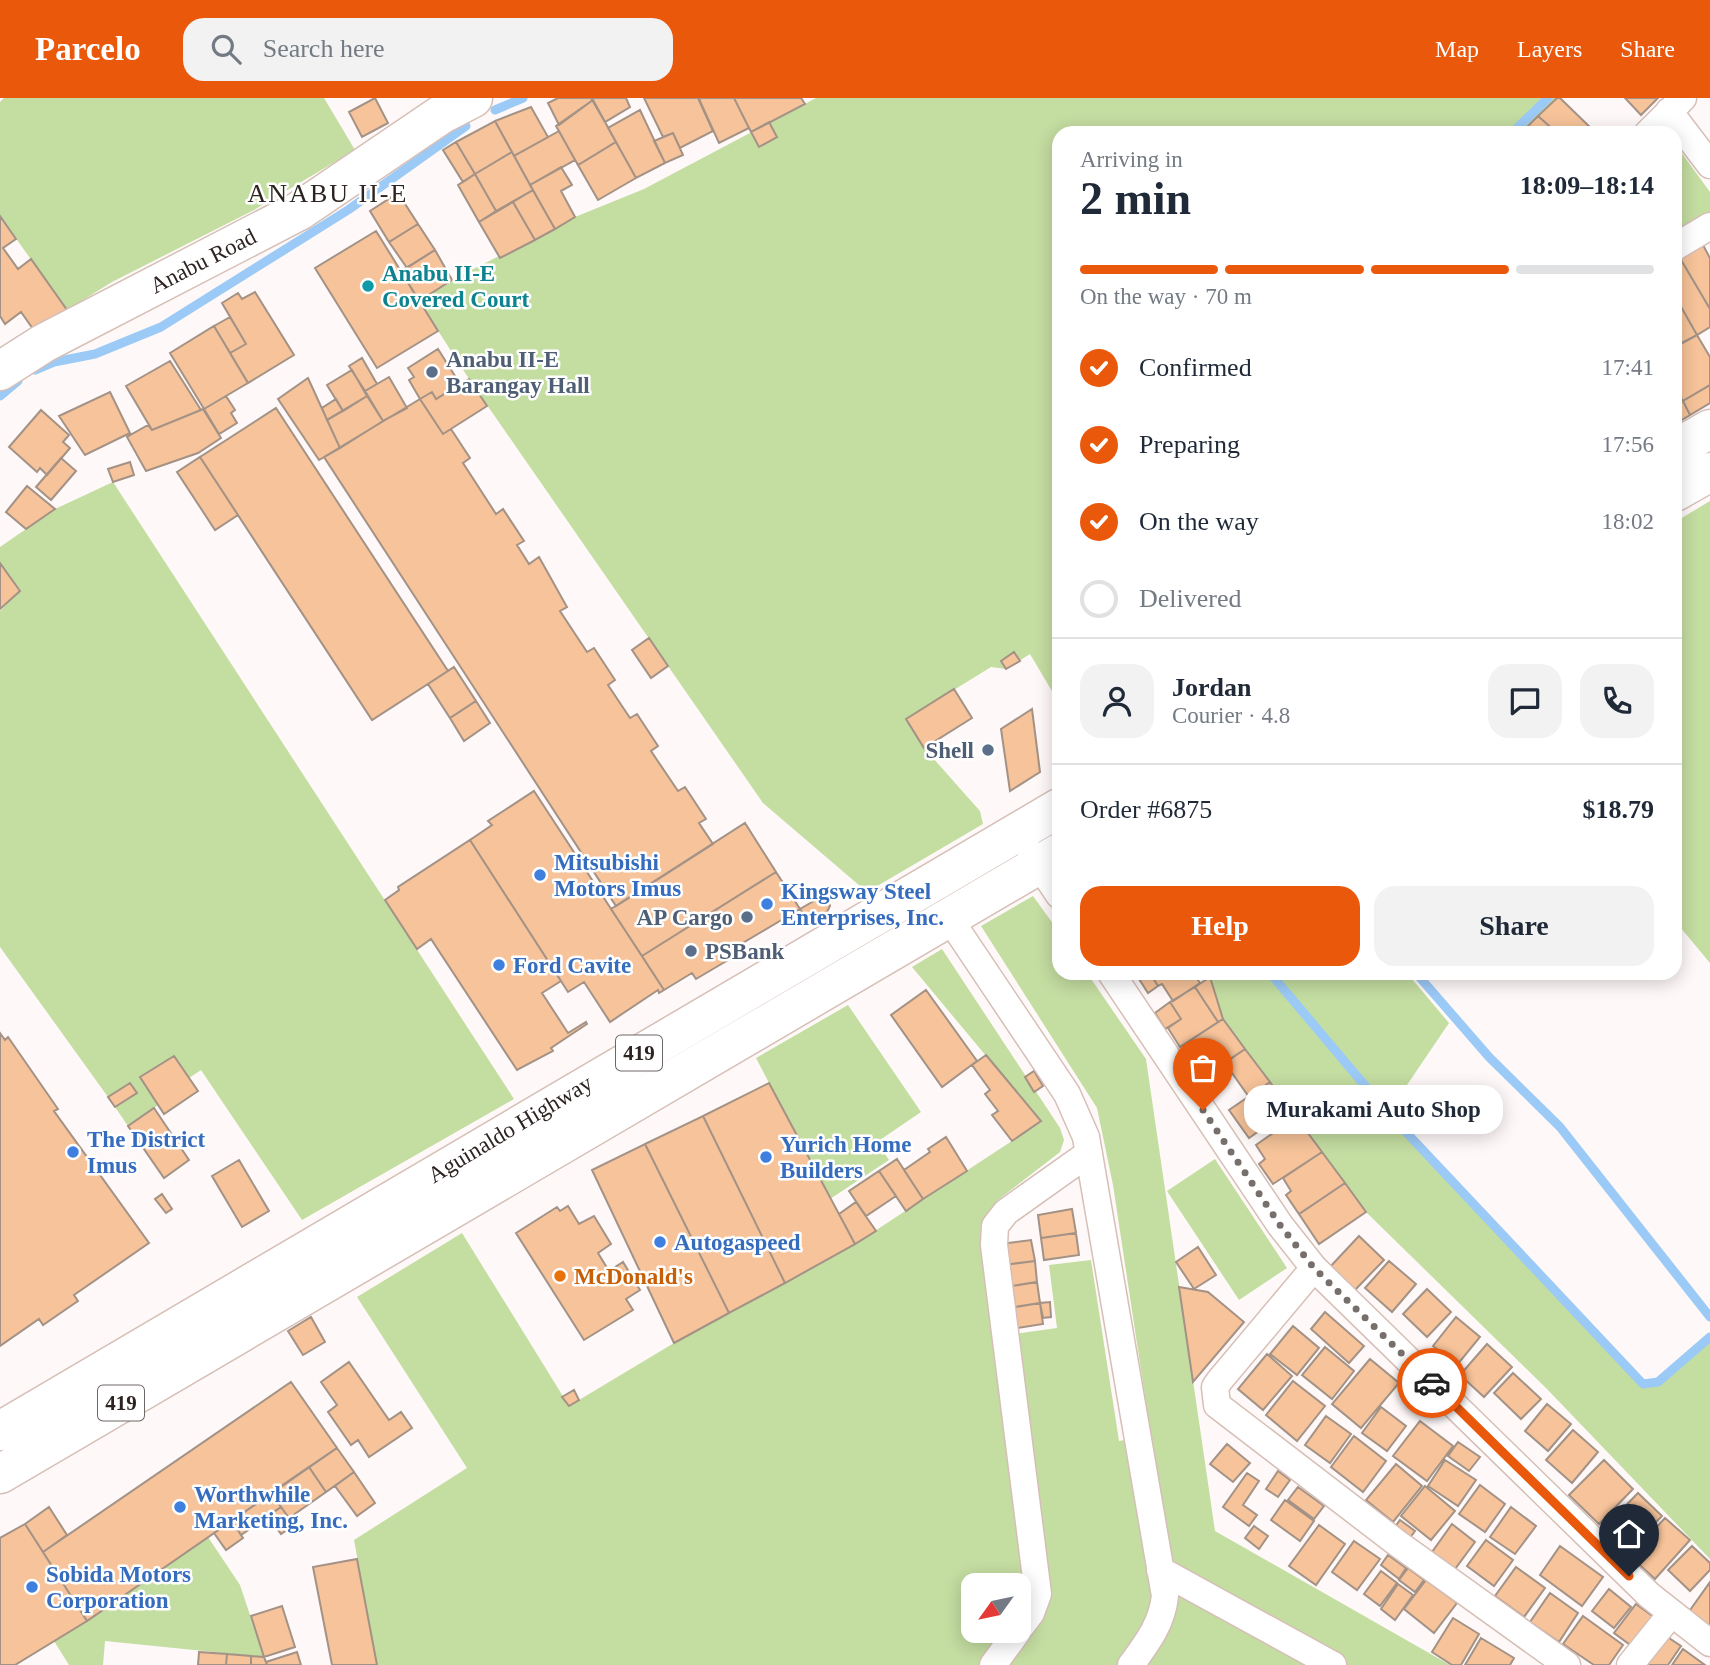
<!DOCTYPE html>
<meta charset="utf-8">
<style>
:root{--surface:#fff;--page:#f2f2f3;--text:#1f2937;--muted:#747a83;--line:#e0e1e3;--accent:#ea580c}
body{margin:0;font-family:"Times New Roman",serif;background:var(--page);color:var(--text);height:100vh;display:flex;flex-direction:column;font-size:26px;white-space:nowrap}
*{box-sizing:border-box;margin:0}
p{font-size:23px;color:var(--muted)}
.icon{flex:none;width:38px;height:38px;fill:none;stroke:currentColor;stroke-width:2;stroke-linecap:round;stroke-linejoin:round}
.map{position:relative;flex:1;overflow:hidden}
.side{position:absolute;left:1052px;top:28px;width:630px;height:854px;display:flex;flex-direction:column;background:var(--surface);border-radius:21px;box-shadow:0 4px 18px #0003}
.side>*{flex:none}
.needle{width:46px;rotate:237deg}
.controls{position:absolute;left:961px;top:1475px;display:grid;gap:14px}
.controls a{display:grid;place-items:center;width:70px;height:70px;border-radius:14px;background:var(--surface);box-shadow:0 4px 18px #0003;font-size:35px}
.pin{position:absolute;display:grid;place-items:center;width:60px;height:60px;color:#fff;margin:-72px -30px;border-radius:50% 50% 50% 0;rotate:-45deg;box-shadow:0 0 7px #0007}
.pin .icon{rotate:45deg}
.courier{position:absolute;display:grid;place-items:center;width:70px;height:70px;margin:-35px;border:5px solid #ea580c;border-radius:50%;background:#fff;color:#222;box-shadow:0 2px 9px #0007}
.bubble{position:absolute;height:49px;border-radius:21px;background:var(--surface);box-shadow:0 4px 18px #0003;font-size:23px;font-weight:700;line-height:49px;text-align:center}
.overview em{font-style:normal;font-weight:700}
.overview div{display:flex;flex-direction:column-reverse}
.overview{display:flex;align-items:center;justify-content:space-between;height:119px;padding:0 28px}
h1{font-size:46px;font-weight:700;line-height:52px}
.bar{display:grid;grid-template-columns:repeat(4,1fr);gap:10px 7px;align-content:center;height:84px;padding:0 28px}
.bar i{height:9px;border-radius:5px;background:var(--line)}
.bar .on{background:var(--accent)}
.bar p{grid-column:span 4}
.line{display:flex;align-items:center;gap:18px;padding:0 28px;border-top:2px solid var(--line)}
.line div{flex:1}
.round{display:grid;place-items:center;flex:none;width:74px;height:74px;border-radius:21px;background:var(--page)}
ol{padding:0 28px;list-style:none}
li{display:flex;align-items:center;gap:21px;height:77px}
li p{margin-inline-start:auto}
li .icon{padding:7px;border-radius:50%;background:var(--accent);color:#fff;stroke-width:4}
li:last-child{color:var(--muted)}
li i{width:38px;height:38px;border:4px solid var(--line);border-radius:50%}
.action{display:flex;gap:14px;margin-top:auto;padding:14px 28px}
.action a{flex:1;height:80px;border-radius:21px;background:var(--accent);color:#fff;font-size:28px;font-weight:700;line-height:80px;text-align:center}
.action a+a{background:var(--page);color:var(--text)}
header{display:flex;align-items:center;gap:42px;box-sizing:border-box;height:98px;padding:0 35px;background:var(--accent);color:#fff}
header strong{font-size:33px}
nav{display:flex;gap:38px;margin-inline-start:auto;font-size:24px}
.search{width:490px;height:63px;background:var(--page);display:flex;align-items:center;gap:18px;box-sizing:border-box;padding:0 24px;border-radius:21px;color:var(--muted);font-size:26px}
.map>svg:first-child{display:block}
</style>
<header>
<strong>Parcelo</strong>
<div class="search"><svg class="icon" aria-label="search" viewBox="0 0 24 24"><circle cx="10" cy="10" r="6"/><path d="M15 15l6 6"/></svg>Search here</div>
<nav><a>Map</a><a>Layers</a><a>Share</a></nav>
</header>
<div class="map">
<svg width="1710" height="1567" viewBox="0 0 1710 1567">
<rect width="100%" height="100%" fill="#fef9f8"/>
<path fill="#c4dda1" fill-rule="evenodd" d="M4,0H324L355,52L254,112L112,184L67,212L0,118V4Z
M816,0H1557L1521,35H1059V605L1030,556L1006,571L991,569L907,621L924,650L980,713L983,726L867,794L763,705L469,281L419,203L452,182L575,119L644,91Z
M1675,46L1710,94V117L1675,137Z
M113,384L514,1001L302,1122L201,972L189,980L174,958L140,978L158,1007L128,1028L115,1009L137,995L131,985L108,999L0,849V513L19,493L0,465V449L55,411Z
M1710,403V865L1675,823V424Z
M1033,798L1059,834V875H1087L1146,961L1215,1433L1450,1567H377L354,1442L467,1370L357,1199L462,1135L569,1308L674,1245L855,1146L1041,1024L912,869L942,851L1060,1030L1064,1042L1060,1054L998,1102L984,1122L1016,1387L1038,1383L1014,1236L1057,1230L1049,1167L1091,1162L1119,1343L1151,1338L1113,1087L1097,1010L981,828ZM973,1488H1018V1533H973Z
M1209,875H1406L1412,881L1449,925L1388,1015L1643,1286L1658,1284L1710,1239V1461L1546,1290L1366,1114L1223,921Z
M848,907L921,1014L877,1044L889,1062L830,1101L756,960Z
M1215,1061L1287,1170L1239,1202L1167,1093Z
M208,1439L240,1487L264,1559L105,1543L103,1567H69L54,1543Z"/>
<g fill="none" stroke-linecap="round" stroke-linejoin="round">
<path stroke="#9ccaf7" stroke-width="9" d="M495,12L523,0
M1512,35L1548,0
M35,272L54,264L95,256L161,229L348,112L466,28
M0,298L18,283
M1270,875L1388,1015L1643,1286L1658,1284L1710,1239
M1416,875L1489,959L1560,1029L1710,1219"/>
</g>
<path fill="#f6c39a" stroke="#a39285" stroke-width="2" d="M375,0L388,25L362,39L349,14Z
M558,0H591L593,2L559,27L548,5Z
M591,0H626L630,9L605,24Z
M644,0H698L713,33L680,50L673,35L663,39Z
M702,0H734L749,30L719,45L699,1Z
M734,0H801L805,6L751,34Z
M1557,0H1560L1596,35H1557L1538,18Z
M1625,0H1658L1641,17Z
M593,2L616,44L578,67L556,28Z
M531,9L548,39L514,58L495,23Z
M640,12L665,65L636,80L608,30Z
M1538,18L1557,35H1521Z
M495,23L512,54L475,76L456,44Z
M769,24L777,39L759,49L751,34Z
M559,33L575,62L530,87L514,58Z
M673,35L683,57L665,65L654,43Z
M456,44L475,76L463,84L443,52Z
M616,44L636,80L598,102L578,67Z
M512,54L533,92L496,113L475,76Z
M561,69L572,87L561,93L575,119L555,131L530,87Z
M475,76L496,113L479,124L458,87Z
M533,92L555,131L535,142L513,104Z
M398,95L418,126L389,144L370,113Z
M513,104L535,142L500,160L479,124Z
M0,118L16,141L3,150L18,171L31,161L67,212L33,231L21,214L5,226L0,218Z
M418,126L435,152L407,170L389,144Z
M376,133L438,233L377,270L315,170Z
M1703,147L1710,160V211L1680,160Z
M435,152L452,182L419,203L401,173Z
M1680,160L1710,211V229L1697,237L1675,198V164Z
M255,194L294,257L248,285L230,255L246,246L222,205L238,195L242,201Z
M1675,198L1697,237L1678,247L1675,242Z
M230,219L246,246L230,255L214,228Z
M214,228L248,285L204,311L170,255Z
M1697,237L1710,259V287L1683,303L1675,290V249Z
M438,251L460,286L436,301L432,294L420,301L409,282L414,279L408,270Z
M362,260L377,286L365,293L349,268Z
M170,263L201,312L152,332L126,288Z
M352,272L367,298L343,313L327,287Z
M389,279L407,310L383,323L365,293Z
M308,280L340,350L319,362L278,301Z
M469,281L487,308L443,336L420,301L432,294L436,301Z
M1710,287V305L1690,317L1683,303Z
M110,294L130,335L85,357L59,318Z
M226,298L235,312L231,315L237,325L219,336L204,311Z
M367,298L383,323L340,350L327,322Z
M336,301L343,313L327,322L322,310Z
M420,301L443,336L451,331L470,360L463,365L496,416L503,411L524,443L517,447L529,466L539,459L567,509L560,513L587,554L594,550L615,582L608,587L630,620L637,616L658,648L651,653L678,693L685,689L706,721L699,725L713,746L616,808L324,359Z
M1683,303L1690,317L1675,326V308Z
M276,310L448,573L372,622L200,359Z
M203,311L221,340L198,355L146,373L127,339L148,327L152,332Z
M41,312L69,337L63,344L70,350L47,377L40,370L37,374L9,349Z
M200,359L238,417L215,432L177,374Z
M61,360L76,373L51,402L36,389Z
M130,364L134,377L113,384L108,371Z
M27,388L55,411L26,431L6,414Z
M0,465L20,493L0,511Z
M649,540L668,568L651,580L632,552Z
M1014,554L1020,563L1006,571L1001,563Z
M454,569L476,603L450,620L428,586Z
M954,591L972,620L924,650L906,621Z
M476,603L490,625L464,643L450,620Z
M1032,611L1040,674L1010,693L1001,631Z
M534,693L664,892L659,895L658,892L610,924L584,884L568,894L470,742L492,727L488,723Z
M745,725L776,774L642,858L611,811Z
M470,742L561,883L542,895L568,935L586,924L587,926L551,950L553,953L517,972L431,841L417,851L385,802L399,792L398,789Z
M776,774L800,811L736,849L740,855L696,881L692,875L664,892L642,858Z
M826,796L830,808L827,814L810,827L800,811Z
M1140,875H1150L1158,888L1148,895L1137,878Z
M1150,875H1193L1200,885L1173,903L1162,886L1158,888Z
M1210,879L1223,921L1218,924L1195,889Z
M1195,889L1218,924L1180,949L1168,930L1181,921L1170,904Z
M926,892L977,963L942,989L891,917Z
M1170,904L1181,921L1165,931L1155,915Z
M1223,921L1245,951L1212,973L1191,942Z
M0,935L5,942L8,939L58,1011L54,1013L149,1145L74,1197L78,1203L62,1214L43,1227L39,1221L0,1248Z
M1245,951L1270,984L1249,999L1225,965Z
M986,957L1041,1023L1012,1043L992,1017L998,1013L985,996L990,992L972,967Z
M174,958L198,993L164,1016L140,979Z
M1034,973L1043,988L1034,994L1025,979Z
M1270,984L1290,1011L1249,1040L1229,1012Z
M130,985L137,995L115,1009L108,999Z
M769,985L855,1146L785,1185L703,1018Z
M154,1010L189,1062L164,1080L128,1028Z
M703,1018L785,1185L729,1215L645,1046Z
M1296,1019L1322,1054L1273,1086L1259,1066L1265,1061L1256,1047Z
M946,1039L967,1073L923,1101L904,1072L930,1054L928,1051Z
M645,1046L729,1215L674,1245L592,1072Z
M1322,1054L1345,1085L1299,1116L1286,1097L1291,1093L1283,1080Z
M897,1061L923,1101L906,1113L879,1073Z
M239,1062L269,1113L242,1129L212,1078Z
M879,1073L896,1098L866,1118L849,1093Z
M1345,1085L1366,1114L1319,1146L1299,1116Z
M162,1096L172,1111L166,1115L155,1101Z
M856,1104L876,1133L855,1146L839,1116Z
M568,1108L579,1126L594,1118L611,1146L598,1155L609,1173L623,1164L640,1192L626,1201L633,1212L584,1242L516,1135L557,1109L560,1113Z
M1072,1111L1076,1135L1041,1140L1038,1117Z
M1076,1135L1079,1157L1044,1162L1041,1140Z
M1359,1138L1384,1162L1354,1193L1329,1170Z
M1031,1142L1035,1163L1003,1167L1000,1146Z
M1198,1149L1216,1177L1194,1191L1176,1164Z
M1035,1163L1037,1184L1006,1189L1003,1167Z
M1389,1163L1416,1186L1392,1214L1365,1190Z
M1037,1184L1040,1205L1009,1210L1006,1189Z
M1179,1189L1208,1194L1244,1224L1193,1284Z
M1427,1191L1451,1214L1427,1239L1403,1216Z
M1050,1204L1051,1219L1043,1220L1040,1205Z
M1040,1205L1043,1226L1012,1231L1009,1210Z
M1325,1214L1364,1248L1349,1265L1311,1231Z
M311,1219L325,1244L303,1257L288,1233Z
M1456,1219L1480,1239L1457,1267L1433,1248Z
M1293,1228L1319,1250L1297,1277L1270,1256Z
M1487,1246L1512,1269L1484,1299L1460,1277Z
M1325,1249L1354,1273L1332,1301L1302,1277Z
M1267,1256L1292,1278L1263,1312L1238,1291Z
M1370,1261L1399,1285L1361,1330L1332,1306Z
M349,1264L389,1322L401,1314L412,1330L369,1359L358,1342L351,1347L328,1314L337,1307L321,1284Z
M1513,1275L1541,1301L1521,1321L1494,1295Z
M1293,1283L1325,1308L1297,1343L1266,1317Z
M291,1284L337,1350L87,1523L43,1454Z
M574,1292L579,1302L569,1308L562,1299Z
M1547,1306L1571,1326L1548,1353L1525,1333Z
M1381,1309L1406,1328L1387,1353L1362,1335Z
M1326,1318L1351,1336L1330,1365L1305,1347Z
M1420,1323L1453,1348L1427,1383L1393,1358Z
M1573,1332L1598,1354L1572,1385L1546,1362Z
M1354,1338L1386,1363L1363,1394L1331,1369Z
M1458,1344L1480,1359L1469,1373L1448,1358Z
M1227,1346L1250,1365L1233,1384L1210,1366Z
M337,1350L354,1374L326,1394L309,1369Z
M1445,1362L1476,1382L1458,1408L1428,1388Z
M1604,1362L1633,1391L1599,1426L1569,1397Z
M1396,1366L1422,1388L1393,1424L1366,1402Z
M309,1369L326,1394L289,1420L271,1395Z
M1278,1373L1290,1382L1278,1399L1266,1391Z
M354,1374L375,1405L357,1418L335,1388Z
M1247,1375L1259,1383L1243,1407L1257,1417L1249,1428L1223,1409Z
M1480,1387L1505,1406L1485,1434L1459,1416Z
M1425,1388L1455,1413L1431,1442L1401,1418Z
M1298,1389L1324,1408L1314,1421L1288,1402Z
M271,1395L281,1409L241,1437L232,1423Z
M1638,1395L1662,1418L1626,1455L1602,1432Z
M1285,1402L1314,1423L1300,1443L1271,1422Z
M49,1409L67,1437L43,1454L25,1426Z
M281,1409L294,1427L281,1436L268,1418Z
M1511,1409L1536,1428L1515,1456L1490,1439Z
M1665,1420L1690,1442L1655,1481L1630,1458Z
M1400,1422L1415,1433L1406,1445L1392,1433Z
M232,1423L243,1440L226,1452L214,1435Z
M25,1426L87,1523L15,1567H0V1440Z
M1452,1426L1475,1444L1455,1471L1432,1454Z
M1319,1427L1345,1446L1316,1487L1289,1468Z
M1254,1428L1268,1438L1259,1451L1245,1440Z
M1486,1442L1513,1462L1494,1488L1467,1468Z
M1354,1443L1380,1461L1357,1492L1332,1474Z
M1560,1448L1603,1479L1582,1508L1540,1477Z
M1692,1448L1710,1465V1472L1690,1493L1668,1472Z
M1388,1457L1406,1470L1399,1481L1381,1467Z
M357,1461L377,1567H332L313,1469Z
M1516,1469L1545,1490L1524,1519L1495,1498Z
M1408,1470L1424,1482L1415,1494L1399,1482Z
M1381,1473L1397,1485L1380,1508L1364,1496Z
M1426,1482L1457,1505L1434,1535L1404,1511Z
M1710,1484V1530L1688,1515Z
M1398,1486L1413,1497L1395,1522L1381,1511Z
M1609,1491L1631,1509L1614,1530L1592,1513Z
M1550,1495L1578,1515L1559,1544L1530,1524Z
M1636,1506L1655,1520L1633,1549L1614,1535Z
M282,1508L295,1549L264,1559L251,1518Z
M1583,1518L1623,1547L1609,1567H1594L1563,1546Z
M1453,1520L1479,1536L1461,1567H1452L1432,1554Z
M1666,1538L1681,1548L1668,1567H1645Z
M1481,1540L1514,1560L1510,1567H1465Z
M1683,1551L1705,1567H1672Z
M199,1554L227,1556L226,1567H198Z
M297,1554L301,1567H267L266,1564Z
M227,1556L251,1558V1567H226Z
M251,1558L264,1559L267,1567H251Z"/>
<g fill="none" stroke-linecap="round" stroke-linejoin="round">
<g stroke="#d6bfb7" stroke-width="29">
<path id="street" d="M1669,13L1710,67
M1648,35L1683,0
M1675,149L1710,128
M1031,755L1059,797
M949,820L1067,996L1086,1039L1165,1498C1162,1526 1147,1545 1131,1567
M1111,875L1280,1127L1314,1170L1649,1497L1710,1545
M1314,1170L1220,1282L1215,1289L1217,1307L1397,1445L1567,1567
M1160,1472L1333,1567
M1018,1532L1031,1515L1038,1496L994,1147L995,1128L1006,1114L1089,1055
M993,1567L1018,1533
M1630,1567L1671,1516"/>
</g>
<g stroke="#d6bfb7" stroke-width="41">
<path id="secondary" d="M0,273L44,245L299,113L442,16L473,0"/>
</g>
<g stroke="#d6bfb7" stroke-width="41">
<path id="highway" d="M1675,351L1710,331
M1675,394L1710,374
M0,1333L1059,710
M0,1376L1059,755"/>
</g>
<use href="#street" stroke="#fff" stroke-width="26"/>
<use href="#secondary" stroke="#fff" stroke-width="38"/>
<use href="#highway" stroke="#fff" stroke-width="38"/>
</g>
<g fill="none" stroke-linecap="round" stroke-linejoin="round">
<path stroke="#766f6c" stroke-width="7" stroke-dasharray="0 12.6" d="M1203,1012L1280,1127L1314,1170L1432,1285"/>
<path stroke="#ea580c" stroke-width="9" d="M1432,1285L1629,1478"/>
</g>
<circle fill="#0f9aa8" stroke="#fff" stroke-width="2.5" cx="368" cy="188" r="7"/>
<g fill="#5c6f8a" stroke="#fff" stroke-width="2.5">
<circle cx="432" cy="274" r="7"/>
<circle cx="988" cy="652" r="7"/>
<circle cx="747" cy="819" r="7"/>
<circle cx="691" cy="853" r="7"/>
</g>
<g fill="#3f7fe0" stroke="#fff" stroke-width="2.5">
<circle cx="540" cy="777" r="7"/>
<circle cx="767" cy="806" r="7"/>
<circle cx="499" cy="867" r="7"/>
<circle cx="73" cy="1054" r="7"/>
<circle cx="766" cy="1059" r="7"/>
<circle cx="660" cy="1144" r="7"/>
<circle cx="180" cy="1409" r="7"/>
<circle cx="32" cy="1489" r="7"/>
</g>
<circle fill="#e8710a" stroke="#fff" stroke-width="2.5" cx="560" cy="1178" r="7"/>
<g text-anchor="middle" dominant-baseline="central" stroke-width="5" stroke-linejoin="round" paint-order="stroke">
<g fill="#fff" stroke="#6c6664" stroke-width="2">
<rect x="616" y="937.5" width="46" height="35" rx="5"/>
<rect x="98" y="1287.5" width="46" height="35" rx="5"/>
</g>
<g font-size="21" font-weight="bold" fill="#2d2421">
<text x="639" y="955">419</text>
<text x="121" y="1305">419</text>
</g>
<g font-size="23" fill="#2d2421" stroke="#fff">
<text transform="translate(203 163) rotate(-27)">Anabu Road</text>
<text transform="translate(510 1031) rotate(-31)">Aguinaldo Highway</text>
</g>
<g font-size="23" font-weight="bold" fill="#0d838f" stroke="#fff" text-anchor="start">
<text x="382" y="175">Anabu II-E<tspan x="382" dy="26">Covered Court</tspan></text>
</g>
<g font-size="23" font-weight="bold" fill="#4e5e75" stroke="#fff" text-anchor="start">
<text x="446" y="261">Anabu II-E<tspan x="446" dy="26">Barangay Hall</tspan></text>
<text x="974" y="652" text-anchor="end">Shell</text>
<text x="733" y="819" text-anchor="end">AP Cargo</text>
<text x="705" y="853">PSBank</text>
</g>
<g font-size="23" font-weight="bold" fill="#366cbe" stroke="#fff" text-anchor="start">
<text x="554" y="764">Mitsubishi<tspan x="554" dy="26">Motors Imus</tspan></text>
<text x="781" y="793">Kingsway Steel<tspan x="781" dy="26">Enterprises, Inc.</tspan></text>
<text x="513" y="867">Ford Cavite</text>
<text x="87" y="1041">The District<tspan x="87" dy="26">Imus</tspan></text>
<text x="780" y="1046">Yurich Home<tspan x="780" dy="26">Builders</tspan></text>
<text x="674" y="1144">Autogaspeed</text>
<text x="194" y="1396">Worthwhile<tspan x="194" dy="26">Marketing, Inc.</tspan></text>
<text x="46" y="1476">Sobida Motors<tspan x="46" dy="26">Corporation</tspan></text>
</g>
<g font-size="23" font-weight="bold" fill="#c56008" stroke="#fff" text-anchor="start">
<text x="574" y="1178">McDonald's</text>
</g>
<g font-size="26" letter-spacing="2" fill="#2d2421" stroke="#fff">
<text x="328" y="95">ANABU II-E</text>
</g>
</g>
</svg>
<div class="controls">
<a><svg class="needle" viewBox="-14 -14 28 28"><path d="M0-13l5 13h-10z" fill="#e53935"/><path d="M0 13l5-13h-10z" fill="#747a83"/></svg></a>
</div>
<div class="pin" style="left:1203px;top:1012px;background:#ea580c"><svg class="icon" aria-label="bag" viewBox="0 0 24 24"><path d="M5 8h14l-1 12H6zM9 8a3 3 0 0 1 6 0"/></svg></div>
<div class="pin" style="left:1629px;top:1478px;background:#1f2937"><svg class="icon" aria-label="home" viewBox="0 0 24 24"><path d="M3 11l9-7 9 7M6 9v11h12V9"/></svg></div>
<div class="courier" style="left:1432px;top:1285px"><svg class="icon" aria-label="car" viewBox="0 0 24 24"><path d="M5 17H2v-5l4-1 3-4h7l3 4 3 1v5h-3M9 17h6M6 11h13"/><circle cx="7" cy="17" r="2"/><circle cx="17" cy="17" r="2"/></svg></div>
<div class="bubble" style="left:1244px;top:987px;width:259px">Murakami Auto Shop</div>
<section class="side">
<div class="overview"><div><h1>2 min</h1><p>Arriving in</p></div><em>18:09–18:14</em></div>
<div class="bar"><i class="on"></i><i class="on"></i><i class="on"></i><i></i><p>On the way · 70 m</p></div>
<ol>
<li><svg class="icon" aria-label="check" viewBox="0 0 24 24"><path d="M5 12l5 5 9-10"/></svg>Confirmed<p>17:41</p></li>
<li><svg class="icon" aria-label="check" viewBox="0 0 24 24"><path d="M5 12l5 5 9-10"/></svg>Preparing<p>17:56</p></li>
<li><svg class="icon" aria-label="check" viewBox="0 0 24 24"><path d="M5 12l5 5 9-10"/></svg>On the way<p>18:02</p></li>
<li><i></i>Delivered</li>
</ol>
<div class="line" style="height:126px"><a class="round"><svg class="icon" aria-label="person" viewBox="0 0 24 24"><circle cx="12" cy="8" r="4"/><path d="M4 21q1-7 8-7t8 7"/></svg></a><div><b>Jordan</b><p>Courier · 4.8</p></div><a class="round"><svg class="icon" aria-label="chat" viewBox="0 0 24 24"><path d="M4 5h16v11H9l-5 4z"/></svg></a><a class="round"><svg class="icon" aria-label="phone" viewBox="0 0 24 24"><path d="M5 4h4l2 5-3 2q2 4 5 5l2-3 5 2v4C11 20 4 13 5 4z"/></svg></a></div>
<div class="line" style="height:91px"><div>Order #6875</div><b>$18.79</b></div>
<div class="action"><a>Help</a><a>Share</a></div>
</section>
</div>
